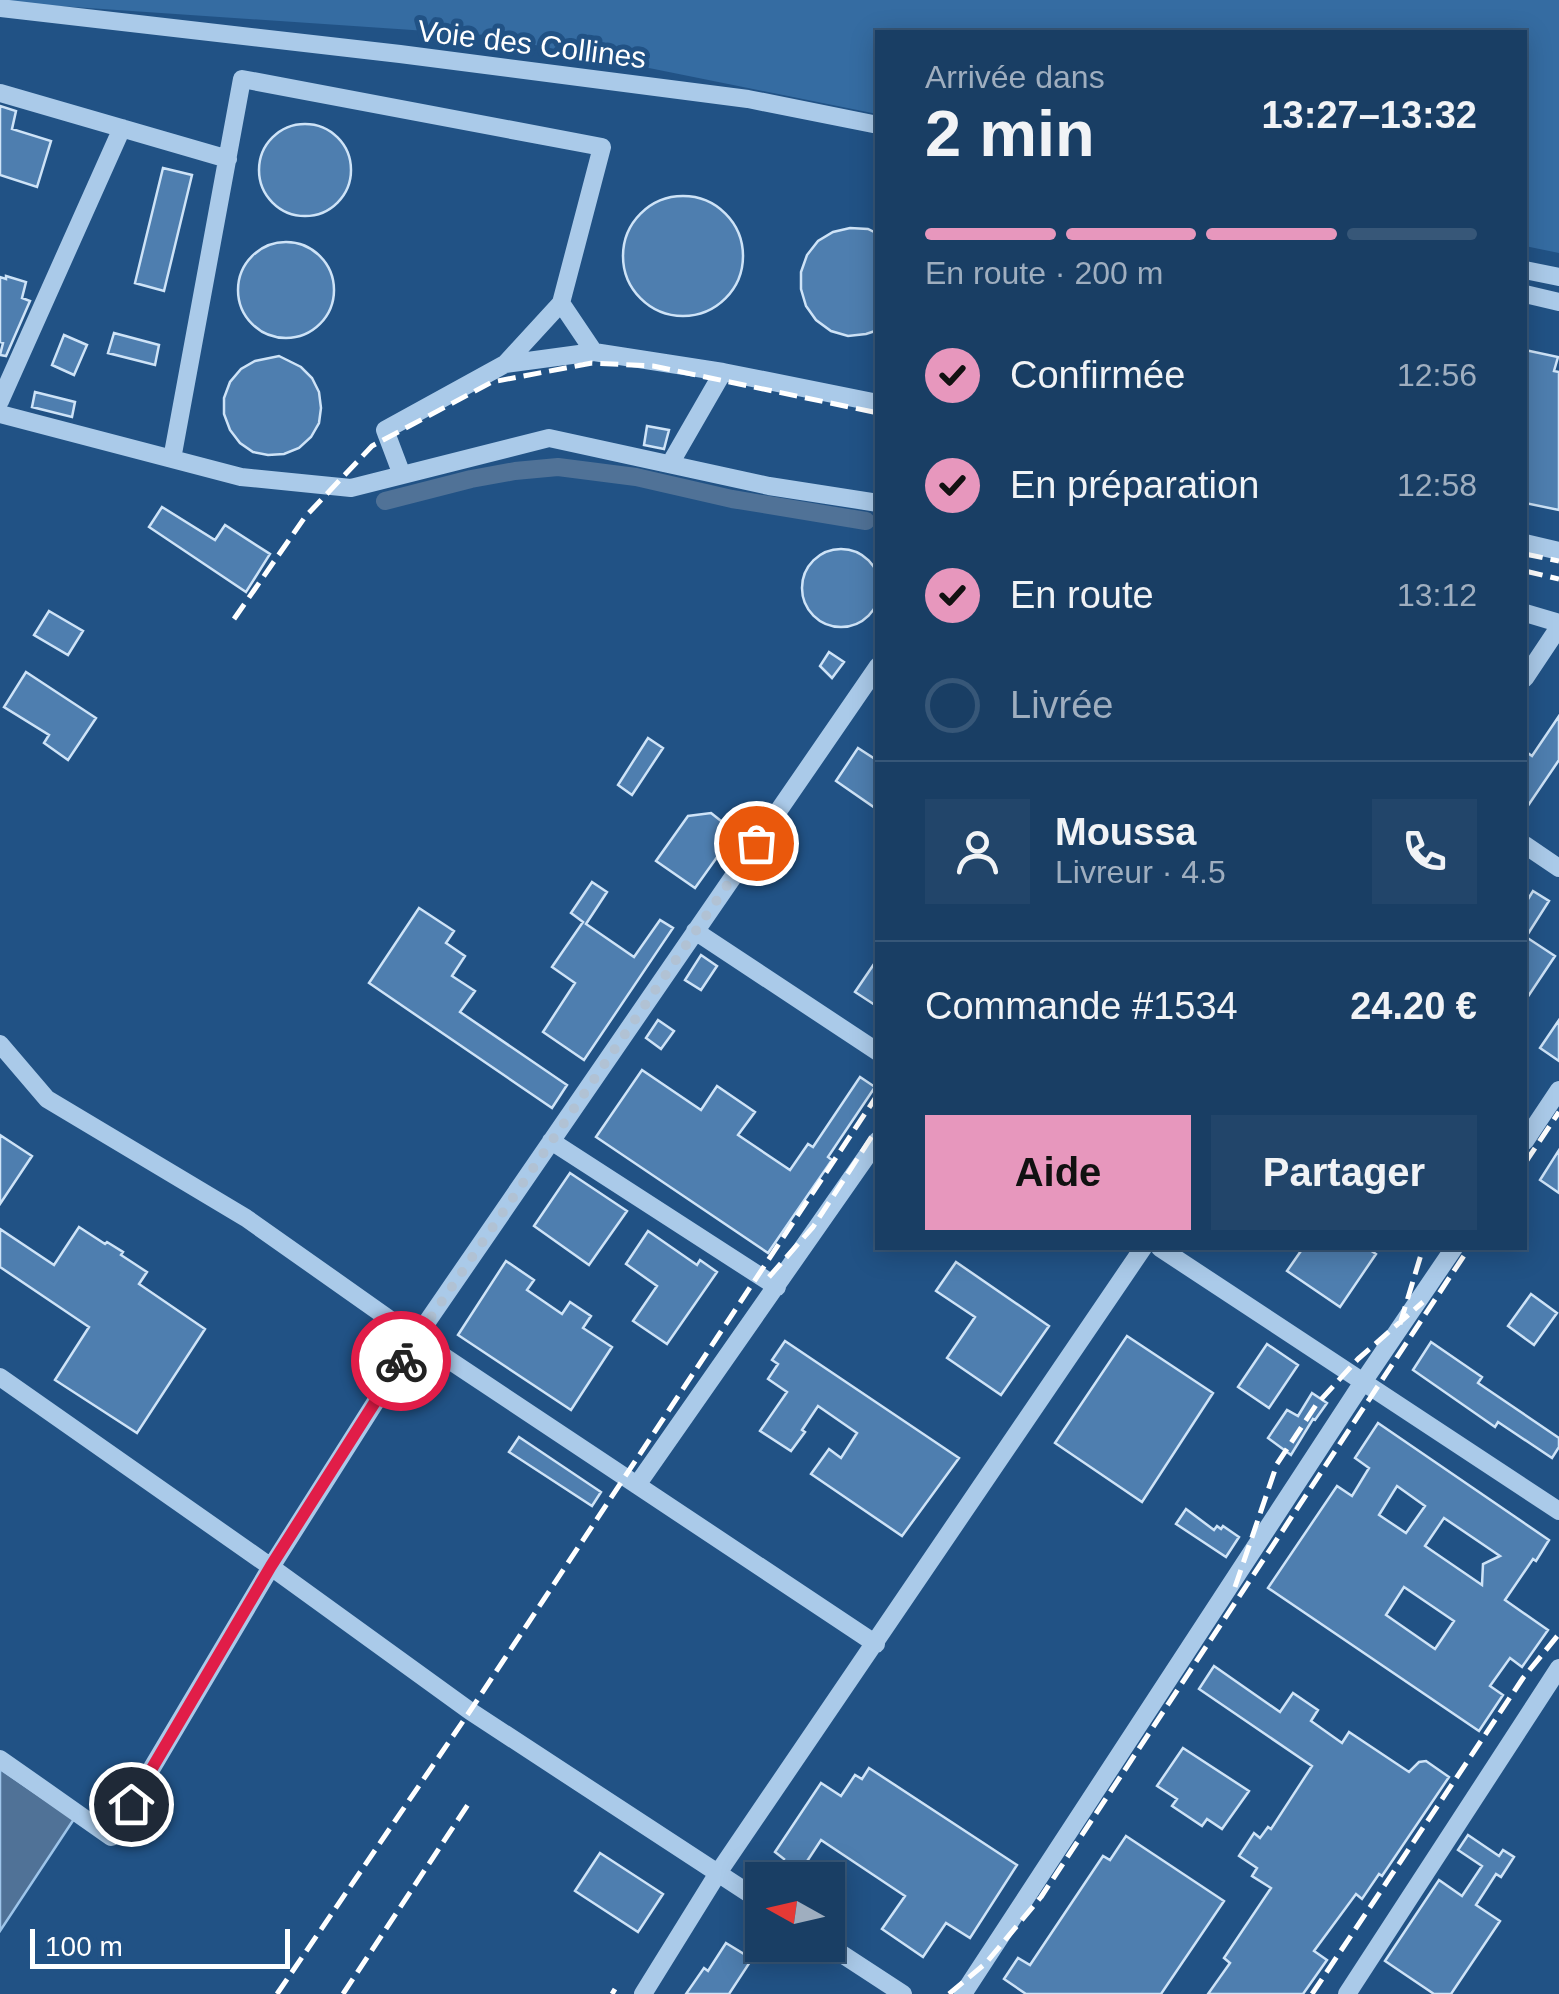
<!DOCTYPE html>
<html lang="fr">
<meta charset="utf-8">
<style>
:root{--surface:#193e64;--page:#22456a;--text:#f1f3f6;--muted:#9faebf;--line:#375778;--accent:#e797bd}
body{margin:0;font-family:Helvetica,sans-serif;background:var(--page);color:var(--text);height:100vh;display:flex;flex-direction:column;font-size:38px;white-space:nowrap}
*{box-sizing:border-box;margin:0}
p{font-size:32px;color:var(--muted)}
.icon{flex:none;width:55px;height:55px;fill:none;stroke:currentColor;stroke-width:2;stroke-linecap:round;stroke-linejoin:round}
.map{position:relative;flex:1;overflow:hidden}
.panel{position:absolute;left:875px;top:30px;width:652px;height:1220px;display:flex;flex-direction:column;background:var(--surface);border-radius:0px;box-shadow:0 5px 25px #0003,0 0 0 2px var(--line)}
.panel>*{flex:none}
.needle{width:65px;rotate:278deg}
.fabs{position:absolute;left:745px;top:1862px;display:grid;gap:20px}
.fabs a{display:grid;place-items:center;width:100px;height:100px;border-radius:0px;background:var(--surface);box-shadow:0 5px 25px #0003,0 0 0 2px var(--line);font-size:50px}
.scale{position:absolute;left:30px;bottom:25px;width:260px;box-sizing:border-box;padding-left:10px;border:5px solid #fff;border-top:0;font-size:28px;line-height:35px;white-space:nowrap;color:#fff;-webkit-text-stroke:8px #215285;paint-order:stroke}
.pin{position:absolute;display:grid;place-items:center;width:85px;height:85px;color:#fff;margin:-42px;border:5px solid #fff;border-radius:50%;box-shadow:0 2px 10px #0007}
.courier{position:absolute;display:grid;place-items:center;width:100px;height:100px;margin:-50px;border:8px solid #e11d48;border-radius:50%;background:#fff;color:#222;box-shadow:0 2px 12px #0007}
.head em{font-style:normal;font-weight:700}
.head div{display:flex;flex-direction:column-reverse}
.head{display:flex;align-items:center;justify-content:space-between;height:170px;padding:0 50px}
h1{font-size:65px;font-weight:700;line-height:75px}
.bar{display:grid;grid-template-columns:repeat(4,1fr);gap:15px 10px;align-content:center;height:120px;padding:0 50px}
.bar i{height:12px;border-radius:8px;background:var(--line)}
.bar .selected{background:var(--accent)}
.bar p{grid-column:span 4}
.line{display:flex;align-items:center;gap:25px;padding:0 50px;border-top:2px solid var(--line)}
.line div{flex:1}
.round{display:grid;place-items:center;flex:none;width:105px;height:105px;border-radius:0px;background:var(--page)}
ol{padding:0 50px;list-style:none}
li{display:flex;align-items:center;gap:30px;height:110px}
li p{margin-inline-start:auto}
li .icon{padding:10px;border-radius:50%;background:var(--accent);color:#111;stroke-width:4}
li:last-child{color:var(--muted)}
li i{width:55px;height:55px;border:5px solid var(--line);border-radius:50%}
.action{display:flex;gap:20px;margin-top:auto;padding:20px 50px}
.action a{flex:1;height:115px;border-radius:0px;background:var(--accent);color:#111;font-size:40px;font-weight:700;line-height:115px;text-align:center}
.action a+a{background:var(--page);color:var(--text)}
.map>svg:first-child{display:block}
</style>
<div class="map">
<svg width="1559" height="1994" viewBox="0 0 1559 1994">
<rect width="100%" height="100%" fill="#215285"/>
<path fill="#356ca2" d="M0,0H1559V253L1525,246V32H878L877,114L486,35L0,2Z"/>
<path fill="#507297" stroke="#9ec5ea" stroke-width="2.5" d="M0,1769L74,1819L0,1931Z"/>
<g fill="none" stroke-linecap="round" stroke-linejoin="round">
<path stroke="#507297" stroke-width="18" d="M385,501L471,479L515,471L558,467L636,477L732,499L866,521"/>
</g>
<path fill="#4e7eaf" stroke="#cee3f7" stroke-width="2.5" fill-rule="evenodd" d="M0,106L16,111L12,129L51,141L37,187L0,175Z
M259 170a46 46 0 1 1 92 0a46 46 0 1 1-92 0Z
M163,168L192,175L164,291L135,283Z
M623 256a60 60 0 1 1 120 0a60 60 0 1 1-120 0Z
M850,228L868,229L878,234V330L866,334L848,336L831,331L816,320L806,306L801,289V272L807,255L818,241L833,232Z
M238 290a48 48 0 1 1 96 0a48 48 0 1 1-96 0Z
M6,276L26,282L22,298L30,301L6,356L0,355L3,343L0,342V277L6,279Z
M114,333L159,345L155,365L108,353Z
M64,335L87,345L74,375L52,365Z
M1525,350L1558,357L1554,371L1559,372V510L1525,503Z
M279,356L301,367L312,378L319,392L321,408L319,423L311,437L299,448L284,454L268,455L253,452L240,443L230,430L224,414V398L230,382L241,369L255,361Z
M35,392L75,402L72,417L32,407Z
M647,426L669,430L664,449L644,445Z
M162,507L215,540L225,525L270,554L246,592L149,527Z
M802 588a39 39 0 1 1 78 0a39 39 0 1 1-78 0Z
M49,611L83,631L68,655L34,635Z
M829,652L844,662L832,678L820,666Z
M26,672L96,718L68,760L44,743L49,735L4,707Z
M1559,716V760L1525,810V751L1532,756Z
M648,738L663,748L632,795L618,785Z
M858,748L878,761V810L836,781Z
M711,813L735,832L695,888L656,861L688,816Z
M592,882L607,892L586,924L634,957L660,920L673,928L584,1060L543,1032L575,983L552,967L583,922L571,913Z
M1533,891L1549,901L1526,937L1555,956L1525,1001V904Z
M419,908L454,931L446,943L465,956L452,976L475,991L460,1012L567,1085L552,1108L369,983Z
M701,955L717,966L701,990L685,980Z
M878,958V1007L855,992Z
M658,1020L674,1031L661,1049L646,1038Z
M1559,1020V1061L1540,1048Z
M642,1070L701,1110L717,1086L755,1112L738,1135L790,1170L808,1144L813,1147L860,1077L875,1087L828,1157L832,1160L768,1253L596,1137Z
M0,1135L32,1156L0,1204Z
M1559,1150V1193L1540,1180Z
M570,1173L627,1211L589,1265L534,1226Z
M79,1227L105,1244L107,1242L123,1252L121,1255L147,1272L139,1284L205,1329L137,1433L55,1380L89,1327L0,1267V1229L54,1265Z
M648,1231L697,1265L700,1260L717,1272L667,1344L633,1321L657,1286L626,1264Z
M1303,1248H1367L1376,1254L1340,1307L1287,1271Z
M506,1261L534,1280L527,1290L562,1314L570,1302L591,1316L583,1328L612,1347L571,1410L458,1335Z
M956,1262L1049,1326L1001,1395L947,1358L975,1317L936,1291Z
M1531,1294L1557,1313L1534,1345L1508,1326Z
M1127,1336L1213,1393L1142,1502L1055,1443Z
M785,1341L959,1458L902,1536L811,1474L829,1449L841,1458L857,1433L818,1406L802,1430L805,1432L791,1451L760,1431L787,1392L768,1379L778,1364L772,1360Z
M1431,1342L1482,1377L1478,1383L1559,1438V1447L1552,1458L1498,1422L1495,1427L1413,1370Z
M1267,1344L1298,1365L1269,1408L1238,1387Z
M1312,1393L1327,1403L1315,1420L1313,1419L1291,1455L1268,1438L1287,1410L1298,1416Z
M1378,1423L1549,1540L1536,1561L1533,1559L1505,1600L1548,1630L1522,1667L1510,1658L1490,1686L1503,1695L1479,1731L1268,1588L1337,1486L1352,1496L1369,1468L1355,1458ZM1397,1486L1425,1506L1406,1533L1379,1515ZM1444,1518L1500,1556L1483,1564L1482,1585L1425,1546ZM1404,1587L1454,1621L1435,1649L1386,1615Z
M519,1437L601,1492L592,1506L509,1452Z
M1186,1509L1214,1530L1217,1526L1221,1529L1223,1526L1239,1537L1226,1557L1176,1524Z
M1214,1666L1280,1712L1293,1693L1318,1710L1311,1721L1342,1743L1349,1732L1409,1772L1419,1762L1426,1761L1449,1777L1382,1876L1379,1874L1362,1899L1356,1894L1314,1951L1327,1960L1303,1994H1208L1230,1963L1224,1958L1271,1888L1252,1876L1257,1868L1239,1856L1254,1833L1260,1838L1268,1827L1271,1829L1312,1766L1199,1689Z
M1183,1748L1249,1791L1222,1829L1207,1819L1202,1826L1172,1806L1177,1799L1157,1786Z
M869,1768L1017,1865L970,1938L946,1923L923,1957L882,1929L905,1896L821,1840L798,1875L781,1864L784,1859L775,1852L821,1783L841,1796L855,1775L862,1779Z
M1468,1835L1499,1856L1503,1850L1514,1857L1501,1877L1496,1874L1476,1905L1500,1921L1451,1994H1434L1385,1961L1439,1880L1462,1896L1482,1866L1458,1850Z
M1126,1836L1224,1901L1161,1994H1026L1004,1979L1018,1958L1030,1965L1103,1856L1110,1860Z
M600,1853L663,1894L638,1932L575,1891Z
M726,1943L752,1959L729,1994H686L704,1968L708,1971Z"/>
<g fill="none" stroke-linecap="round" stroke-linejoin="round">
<path stroke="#aacae9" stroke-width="18" d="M0,8L400,54L748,99L878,125
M0,93L228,159
M1525,270L1559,277
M1525,294L1559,302
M505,364L594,352L723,372L878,403
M0,401L122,128
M0,414L241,477L351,488L549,438L769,486L878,503
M172,459L242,79L602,147L561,303L594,352
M670,464L723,372
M402,475L385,430L505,364L561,303
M1525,543L1559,551
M1525,613L1559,623
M1525,678L1559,627
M1525,845L1559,868
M695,931L878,1052
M0,1044L47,1099L246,1218L416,1338L876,1644
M551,1141L777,1287
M1525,1141L1559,1090
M1160,1248L1559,1511
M0,1377L271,1567L470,1711L762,1902
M637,1485L878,1140
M0,1759L111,1837L271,1567L416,1338L878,666
M828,1945L903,1994
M643,1994L718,1873L1143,1248
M963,1994L1363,1382L1454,1248
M1347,1994L1559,1668"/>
<path stroke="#fff" stroke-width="5" stroke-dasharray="18 8" stroke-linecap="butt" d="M1525,554L1559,561
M1525,571L1559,579
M234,619L305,517L372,446L492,382L592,363L653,366L878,413
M1525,1163L1559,1112
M769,1277L813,1227L878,1127
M1400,1324L1423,1248
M1235,1587L1277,1464L1316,1405L1358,1359L1423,1302
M277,1994L470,1711L878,1094
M343,1994L469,1803
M612,1994L615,1989
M949,1994L986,1963L1041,1897L1469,1248
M1312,1994L1523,1678L1559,1634"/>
</g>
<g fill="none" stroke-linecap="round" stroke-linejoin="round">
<path stroke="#b1c2d4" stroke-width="10" stroke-dasharray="0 18" d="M401,1361L756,843"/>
<path stroke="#e11d48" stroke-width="12" d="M131,1804L271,1566L401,1361"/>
</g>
<g text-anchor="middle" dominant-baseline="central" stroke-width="10" stroke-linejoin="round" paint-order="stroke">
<g font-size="30" fill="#fff" stroke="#215285">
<text transform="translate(532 44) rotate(7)">Voie des Collines</text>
</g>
</g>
</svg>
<div class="fabs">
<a><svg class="needle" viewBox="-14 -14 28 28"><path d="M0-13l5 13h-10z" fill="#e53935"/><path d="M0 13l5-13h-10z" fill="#9faebf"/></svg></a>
</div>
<div class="scale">100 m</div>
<div class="pin" style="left:756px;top:843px;background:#ea580c"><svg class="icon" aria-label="bag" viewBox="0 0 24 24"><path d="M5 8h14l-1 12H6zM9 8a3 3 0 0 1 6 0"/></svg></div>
<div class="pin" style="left:131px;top:1804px;background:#1f2937"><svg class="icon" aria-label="home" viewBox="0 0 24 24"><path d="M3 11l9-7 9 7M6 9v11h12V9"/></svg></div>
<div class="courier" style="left:401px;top:1361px"><svg class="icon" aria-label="bike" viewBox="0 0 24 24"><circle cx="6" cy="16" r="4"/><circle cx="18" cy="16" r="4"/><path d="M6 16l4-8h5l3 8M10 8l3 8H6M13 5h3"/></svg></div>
<section class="panel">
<div class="head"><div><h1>2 min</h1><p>Arrivée dans</p></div><em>13:27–13:32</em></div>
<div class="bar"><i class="selected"></i><i class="selected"></i><i class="selected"></i><i></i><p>En route · 200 m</p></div>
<ol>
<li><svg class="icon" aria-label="check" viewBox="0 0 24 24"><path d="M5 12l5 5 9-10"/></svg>Confirmée<p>12:56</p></li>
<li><svg class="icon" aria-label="check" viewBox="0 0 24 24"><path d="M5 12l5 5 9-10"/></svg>En préparation<p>12:58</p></li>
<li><svg class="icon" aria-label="check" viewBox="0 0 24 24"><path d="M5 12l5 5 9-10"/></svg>En route<p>13:12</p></li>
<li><i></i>Livrée</li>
</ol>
<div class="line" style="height:180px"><a class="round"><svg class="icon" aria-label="person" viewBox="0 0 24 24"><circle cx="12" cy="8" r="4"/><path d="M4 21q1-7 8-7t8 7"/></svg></a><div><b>Moussa</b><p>Livreur · 4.5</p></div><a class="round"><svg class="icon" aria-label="phone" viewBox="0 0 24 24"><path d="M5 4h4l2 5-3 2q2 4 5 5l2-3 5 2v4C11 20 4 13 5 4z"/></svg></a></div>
<div class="line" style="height:130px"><div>Commande #1534</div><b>24.20 €</b></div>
<div class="action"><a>Aide</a><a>Partager</a></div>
</section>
</div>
